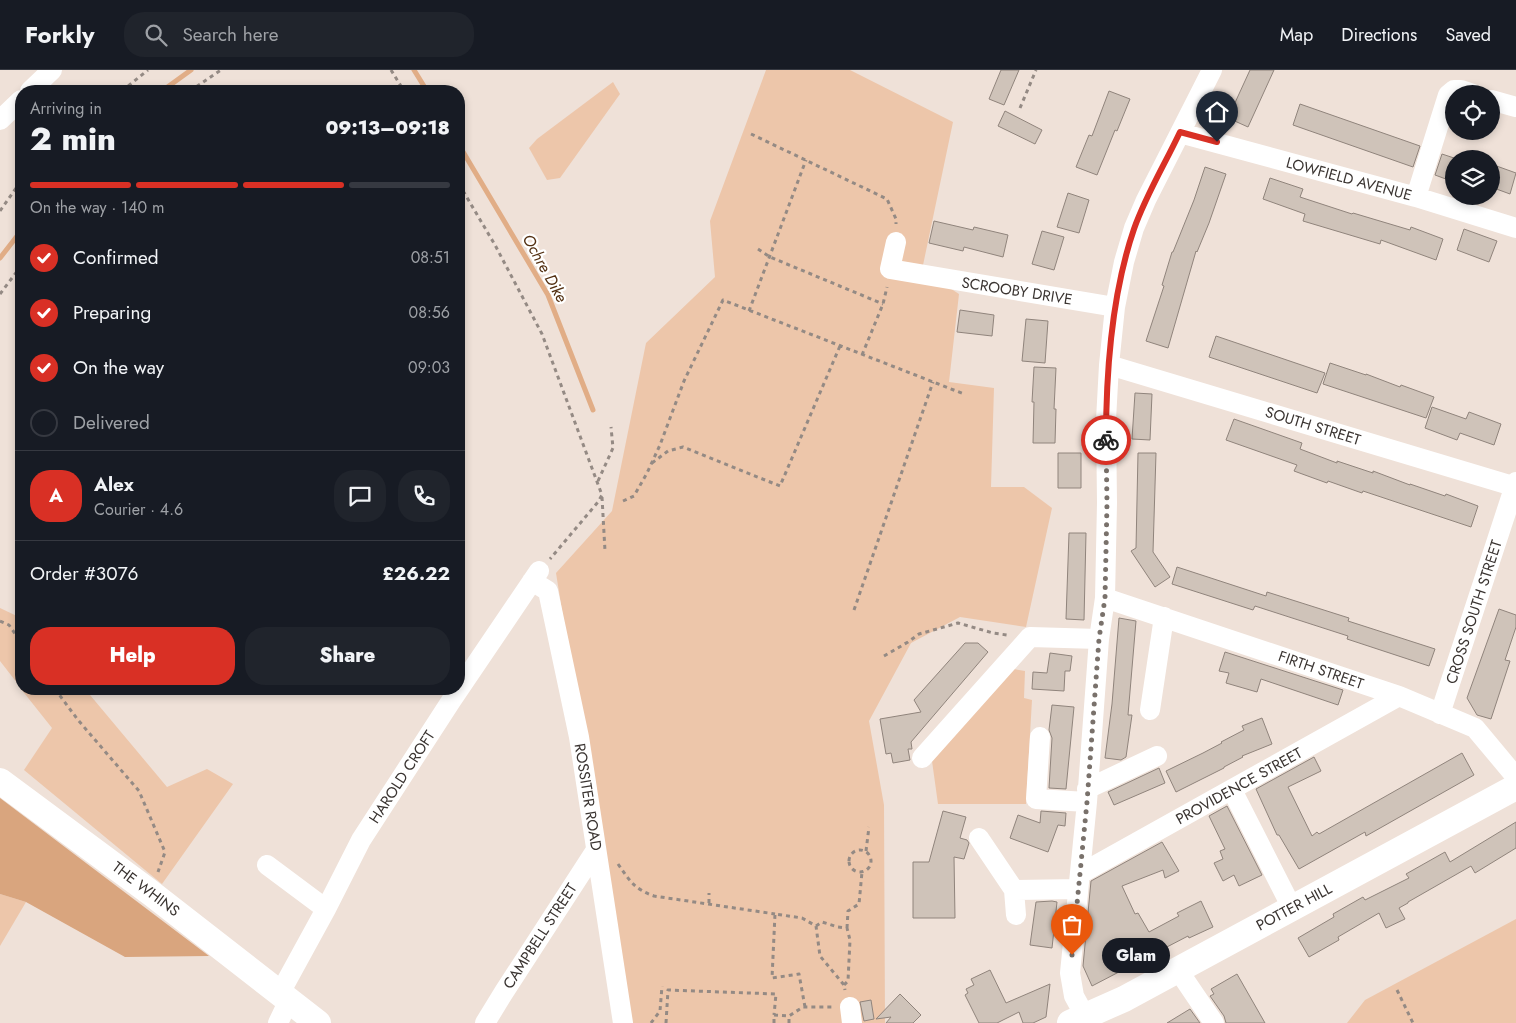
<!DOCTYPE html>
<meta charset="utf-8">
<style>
:root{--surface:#171b24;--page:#20242c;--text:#f1f3f6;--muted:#9ea1a6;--line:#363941;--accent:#d93025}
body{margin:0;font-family:Jost,sans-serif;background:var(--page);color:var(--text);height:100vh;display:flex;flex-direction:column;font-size:19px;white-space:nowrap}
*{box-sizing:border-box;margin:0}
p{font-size:16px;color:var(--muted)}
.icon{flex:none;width:28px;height:28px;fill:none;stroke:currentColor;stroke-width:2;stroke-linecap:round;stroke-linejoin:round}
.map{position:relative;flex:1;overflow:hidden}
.drawer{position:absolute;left:15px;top:15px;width:450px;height:610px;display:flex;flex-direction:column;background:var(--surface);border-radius:20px;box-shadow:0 2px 8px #0003}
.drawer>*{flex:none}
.controls{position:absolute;left:1445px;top:15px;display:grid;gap:10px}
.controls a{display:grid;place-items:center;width:55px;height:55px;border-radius:50%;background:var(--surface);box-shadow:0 2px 8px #0003;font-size:25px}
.pin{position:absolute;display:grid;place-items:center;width:42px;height:42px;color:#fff;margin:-51px -21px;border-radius:50% 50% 50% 0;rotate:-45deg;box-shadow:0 0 5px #0007}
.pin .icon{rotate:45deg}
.courier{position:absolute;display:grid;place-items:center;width:50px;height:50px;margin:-25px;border:4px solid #d93025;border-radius:50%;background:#fff;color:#222;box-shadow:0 1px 6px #0007}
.bubble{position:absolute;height:35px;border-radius:18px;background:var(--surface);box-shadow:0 2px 8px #0003;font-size:16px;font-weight:800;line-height:35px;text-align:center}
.overview em{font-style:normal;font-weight:800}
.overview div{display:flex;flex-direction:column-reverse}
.overview{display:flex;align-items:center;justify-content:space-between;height:85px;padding:0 15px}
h1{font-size:32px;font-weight:800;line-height:38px}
.bar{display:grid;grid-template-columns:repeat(4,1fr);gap:8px 5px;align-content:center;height:60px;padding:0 15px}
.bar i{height:6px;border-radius:4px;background:var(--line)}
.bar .current{background:var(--accent)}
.bar p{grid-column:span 4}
.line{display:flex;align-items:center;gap:12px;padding:0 15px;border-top:1px solid var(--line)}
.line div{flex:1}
.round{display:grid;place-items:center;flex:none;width:52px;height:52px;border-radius:20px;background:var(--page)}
ol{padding:0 15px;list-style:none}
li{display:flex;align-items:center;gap:15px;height:55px}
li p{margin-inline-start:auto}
li .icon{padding:5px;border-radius:50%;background:var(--accent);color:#fff;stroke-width:4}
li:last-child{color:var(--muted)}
li i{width:28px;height:28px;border:2px solid var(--line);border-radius:50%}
.button{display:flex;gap:10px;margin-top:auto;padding:10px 15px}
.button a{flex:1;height:58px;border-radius:20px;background:var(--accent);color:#fff;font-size:20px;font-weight:800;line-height:58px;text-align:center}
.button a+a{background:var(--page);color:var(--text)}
header{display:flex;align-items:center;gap:30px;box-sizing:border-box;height:70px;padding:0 25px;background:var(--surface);border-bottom:1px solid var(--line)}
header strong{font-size:24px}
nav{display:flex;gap:28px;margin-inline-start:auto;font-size:18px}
.search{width:350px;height:45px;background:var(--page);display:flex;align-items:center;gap:12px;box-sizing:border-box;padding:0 18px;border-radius:20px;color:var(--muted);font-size:19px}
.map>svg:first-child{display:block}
</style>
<header>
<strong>Forkly</strong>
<div class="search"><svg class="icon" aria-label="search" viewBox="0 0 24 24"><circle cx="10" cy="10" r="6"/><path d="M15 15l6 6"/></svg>Search here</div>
<nav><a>Map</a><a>Directions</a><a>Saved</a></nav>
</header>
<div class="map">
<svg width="1516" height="953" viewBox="0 0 1516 953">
<rect width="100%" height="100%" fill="#efe1d8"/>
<path fill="#edc6aa" d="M766,0H850L953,52L922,200L959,224L949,312L994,318L991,417H1024L1052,438L1026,557L960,547L911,573L869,651L884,735L885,953H628L556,503L612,441L646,273L715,207L710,151Z
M613,12L620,24L560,108L547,110L529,78L537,69Z
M0,538L21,548V618L0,591Z
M1013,599L1025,601L1024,628L1032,630L1026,734H938L932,691Z
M21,619H85L167,717L207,699L233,714L162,814L24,700L52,658Z
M0,824L26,832L0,876Z
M1516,849V953H1347L1365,930Z"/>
<path fill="#d9a57e" d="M0,728L209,886L125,887L26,832L0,824Z"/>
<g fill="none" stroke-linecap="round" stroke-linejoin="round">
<path stroke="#e1ad86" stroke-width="5" d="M414,0L427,21
M162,21L191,0
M459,75L548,225L593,340
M0,188L21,161"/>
</g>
<path fill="#cfc3b9" stroke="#90847c" d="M1001,0H1019L1004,35L989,29Z
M1250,0H1274L1248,57L1228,48Z
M1109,21L1130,29L1117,61L1115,60L1097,105L1076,97L1089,65L1092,66Z
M1300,34L1420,76L1413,97L1293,55Z
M1005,41L1042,60L1035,74L998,56Z
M1442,84L1454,88V112L1435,105Z
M1491,94L1516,103L1510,124L1491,117Z
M1205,97L1226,104L1209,153L1197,182L1196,181L1168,278L1146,271L1164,216L1162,215L1172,182H1173L1194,130Z
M1270,108L1303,119L1300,127L1352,144L1353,143L1410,160L1411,157L1443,169L1436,190L1381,170L1380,174L1303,151L1305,144L1263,129Z
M1068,123L1089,130L1079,163L1057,157Z
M934,151L973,160L974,157L1008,165L1003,187L964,177L963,181L929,173Z
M1464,159L1497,171L1489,192L1457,180Z
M1042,161L1064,167L1054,200L1032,194Z
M960,240L994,245L992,266L957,262Z
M1026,249L1048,251L1045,293L1022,291Z
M1216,266L1325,303L1317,323L1209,287Z
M1330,293L1366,305V304L1400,317L1401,315L1434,327L1426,348L1323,314Z
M1034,297L1056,298L1054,339H1056L1055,373H1033L1034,332H1032Z
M1135,323L1152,324L1150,370L1132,369Z
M1432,337L1466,349L1469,342L1501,354L1494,375L1460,363L1457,370L1425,358Z
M1234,349L1302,373L1300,379L1337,393V391L1373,403V401L1410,415V414L1445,426L1446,424L1478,436L1471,457L1363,421L1362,423L1328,411L1327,413L1294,401L1297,395L1226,370Z
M1058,383H1081V418H1058Z
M1138,383H1156L1153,482L1170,507L1155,517L1131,481L1136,478Z
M1069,463H1086L1084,550L1066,549Z
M1177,497L1266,526L1267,522L1349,548L1348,551L1435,579L1429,596L1347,569L1348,566L1255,536L1253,540L1172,514Z
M1499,539L1516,545V557L1505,590L1510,591L1491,649L1477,645L1467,628Z
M1119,548L1136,551L1128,645H1132L1126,687L1121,690L1105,688L1112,634Z
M965,573H978L988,582L911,672L912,679H908L910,690L893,693L891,683L886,684L880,649L921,642L914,630Z
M1225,582L1343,620L1338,635L1261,609L1257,622L1226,613L1229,603L1219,601Z
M1050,583L1072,586L1070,601H1065L1064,621L1032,619L1033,602L1047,603Z
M1052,635L1074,637L1066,719L1049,718L1052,668L1049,660Z
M1262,648L1272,674L1242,686L1243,687L1224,697V698L1176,722L1166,701L1203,683L1222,673L1221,672L1244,660L1242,656Z
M1462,683L1474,705L1366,766L1365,762L1299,799L1279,765H1277L1256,719L1314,687L1321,701L1288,717L1312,766L1317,762L1319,764Z
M1159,698L1165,713L1114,735L1108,722Z
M1227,736L1262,805L1239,816L1234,805L1223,811L1214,793L1223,789L1220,781L1225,779L1209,746Z
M943,741L966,747L960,768L967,770L969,773L964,789L954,787L955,848H913V792H929Z
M1041,741L1066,743L1065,756L1058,755L1048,782L1010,768L1018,745L1040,753Z
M1516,752V778L1475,803L1471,796L1408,832V833L1399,838L1405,849L1386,858L1379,843L1338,867L1339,870L1309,887L1298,868L1334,847L1333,844L1363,827L1365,830L1409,808L1406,804L1445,782L1450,792Z
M1162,772L1179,801L1165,808L1163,800L1122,816L1135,844L1138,843L1149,862L1179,846L1177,843L1201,831L1213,857L1189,868L1188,866L1092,916L1083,896L1091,811Z
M1052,831L1057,832L1052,878L1030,875L1036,832Z
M990,900L1006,933L1050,914L1046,947L1033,953H1023L1019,942L997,953H979L965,925L968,923L966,919L974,915L971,909Z
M1237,904L1265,953H1226L1224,946L1210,926L1214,924L1211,919Z
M900,924L921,945L913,953H886L891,947L876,949Z
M871,930L874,949L864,951L860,932Z
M1190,939L1200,953H1167Z"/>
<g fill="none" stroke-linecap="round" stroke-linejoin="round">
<path stroke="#948a84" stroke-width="3" stroke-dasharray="4 4" stroke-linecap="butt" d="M391,0L404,21
M122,21L148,0
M190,21L221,0
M1020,38L1036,0
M751,64L887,129L896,149V154
M459,114L495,175L542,264L602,425L598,432L550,489
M0,141L21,111
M758,179L770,187L883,234
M0,224L21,196
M749,241L806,90
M862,285L883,234L887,217
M652,393L668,381L683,377L780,416L840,276
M598,411L613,378L611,357
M602,427L605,481
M623,431L634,426L647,403L660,375L684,311L723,230L964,324
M854,540L933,312
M0,551L9,555L21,572
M884,586L908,572L919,564L958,553L993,563L1007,565
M55,619L78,650L139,721L165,782L158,802
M849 791a11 11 0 1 1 22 0a11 11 0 1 1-22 0Z
M866,781L869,757
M618,794C630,811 634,819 654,826L775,844
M709,833V823
M816,856L822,852L838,857L847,858L850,870L848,911L844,915
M847,858L848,841L859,834L862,802
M1397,920L1413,953
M805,937L799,904L772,908L775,844L802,848L816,856L820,886L844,915L845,920
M651,953L660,941L662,916
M666,953L668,920L776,924L774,945
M774,953V945L789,946
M789,953V946L803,937H832"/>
<path stroke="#fff" stroke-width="20" d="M30,21L52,0
M1491,30L1516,37
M0,50L21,30
M1180,63L1416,127L1516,158
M1416,127L1448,25L1454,20H1461L1473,24
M896,172L890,199L1115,237
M1109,295L1516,417
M532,511L548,521L579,667L623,953
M1105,528L1399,626L1475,658L1516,707
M1150,640L1164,547
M1440,644L1516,412
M1040,667L1036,729L1087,732
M922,688L1030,567L1099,569
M1087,719L1157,686
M1232,720L1292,838
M979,768L1014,820
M267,795L326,839
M1080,804L1399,626
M1016,845L1014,820L1078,819
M1178,900L1214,953
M280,923L326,839L361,770L451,631L539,501
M850,937L852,953
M1085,946L1074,926L1070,903L1087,732L1099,569L1105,528L1107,433L1106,350L1109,295L1115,237L1124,192L1134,158L1146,130L1212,0
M278,953L289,930
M485,953L504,922L596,780"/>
<path stroke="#fff" stroke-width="26" d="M0,711L151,823L318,953
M1070,953L1124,929L1516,717"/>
</g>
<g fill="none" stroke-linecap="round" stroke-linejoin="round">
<path stroke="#79716b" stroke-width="5" stroke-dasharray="0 9" d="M1072,885L1087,732L1099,569L1105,528L1107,433L1106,370"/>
<path stroke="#d93025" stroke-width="6" d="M1106,370C1106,302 1112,223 1134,159C1146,125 1165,94 1180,62L1217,72"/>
</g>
<g text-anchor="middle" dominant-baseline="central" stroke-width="4.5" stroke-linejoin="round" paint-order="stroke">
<g font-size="15" fill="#3a3431" stroke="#fff">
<text transform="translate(1349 109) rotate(15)">LOWFIELD AVENUE</text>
<text transform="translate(1017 221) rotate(9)">SCROOBY DRIVE</text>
<text transform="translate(1313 356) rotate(17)">SOUTH STREET</text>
<text transform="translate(1474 542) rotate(-72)">CROSS SOUTH STREET</text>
<text transform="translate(1321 600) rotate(19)">FIRTH STREET</text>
<text transform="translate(402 707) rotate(-57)">HAROLD CROFT</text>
<text transform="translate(1239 716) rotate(-29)">PROVIDENCE STREET</text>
<text transform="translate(588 727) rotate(81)">ROSSITER ROAD</text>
<text transform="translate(146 819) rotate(37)">THE WHINS</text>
<text transform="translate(1294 837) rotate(-28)">POTTER HILL</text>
<text transform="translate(540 866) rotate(-57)">CAMPBELL STREET</text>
</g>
<g font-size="16" font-style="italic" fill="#533012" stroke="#fff">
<text transform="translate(545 198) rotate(61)">Ochre Dike</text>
</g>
</g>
</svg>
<div class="controls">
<a><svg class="icon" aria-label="locate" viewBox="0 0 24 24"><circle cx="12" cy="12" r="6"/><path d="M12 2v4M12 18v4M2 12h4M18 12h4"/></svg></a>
<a><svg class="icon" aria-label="layers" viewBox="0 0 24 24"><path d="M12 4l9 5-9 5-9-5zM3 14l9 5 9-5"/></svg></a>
</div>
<div class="pin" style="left:1072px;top:885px;background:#ea580c"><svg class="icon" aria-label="bag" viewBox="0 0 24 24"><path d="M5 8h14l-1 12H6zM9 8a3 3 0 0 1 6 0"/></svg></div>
<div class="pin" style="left:1217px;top:72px;background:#1f2937"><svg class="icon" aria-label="home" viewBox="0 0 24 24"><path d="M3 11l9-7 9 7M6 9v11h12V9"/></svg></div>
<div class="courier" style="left:1106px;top:370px"><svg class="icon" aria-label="bike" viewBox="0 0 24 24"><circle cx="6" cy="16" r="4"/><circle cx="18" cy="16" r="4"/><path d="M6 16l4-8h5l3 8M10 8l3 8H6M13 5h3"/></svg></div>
<div class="bubble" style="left:1102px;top:868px;width:68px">Glam</div>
<section class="drawer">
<div class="overview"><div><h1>2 min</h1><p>Arriving in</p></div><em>09:13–09:18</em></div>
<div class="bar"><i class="current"></i><i class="current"></i><i class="current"></i><i></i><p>On the way · 140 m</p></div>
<ol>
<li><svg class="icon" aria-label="check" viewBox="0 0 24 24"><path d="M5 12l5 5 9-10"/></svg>Confirmed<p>08:51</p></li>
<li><svg class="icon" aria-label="check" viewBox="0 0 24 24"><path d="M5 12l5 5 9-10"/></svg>Preparing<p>08:56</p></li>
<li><svg class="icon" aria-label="check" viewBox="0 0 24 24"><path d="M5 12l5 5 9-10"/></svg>On the way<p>09:03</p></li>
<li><i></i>Delivered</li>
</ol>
<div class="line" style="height:90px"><b class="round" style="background:var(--accent);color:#fff">A</b><div><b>Alex</b><p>Courier · 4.6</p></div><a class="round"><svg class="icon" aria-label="chat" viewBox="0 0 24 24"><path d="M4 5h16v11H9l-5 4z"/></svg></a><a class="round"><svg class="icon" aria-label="phone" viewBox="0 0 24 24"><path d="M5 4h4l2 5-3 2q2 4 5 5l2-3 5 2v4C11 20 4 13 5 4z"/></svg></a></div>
<div class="line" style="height:65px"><div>Order #3076</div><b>£26.22</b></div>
<div class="button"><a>Help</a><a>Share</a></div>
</section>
</div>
